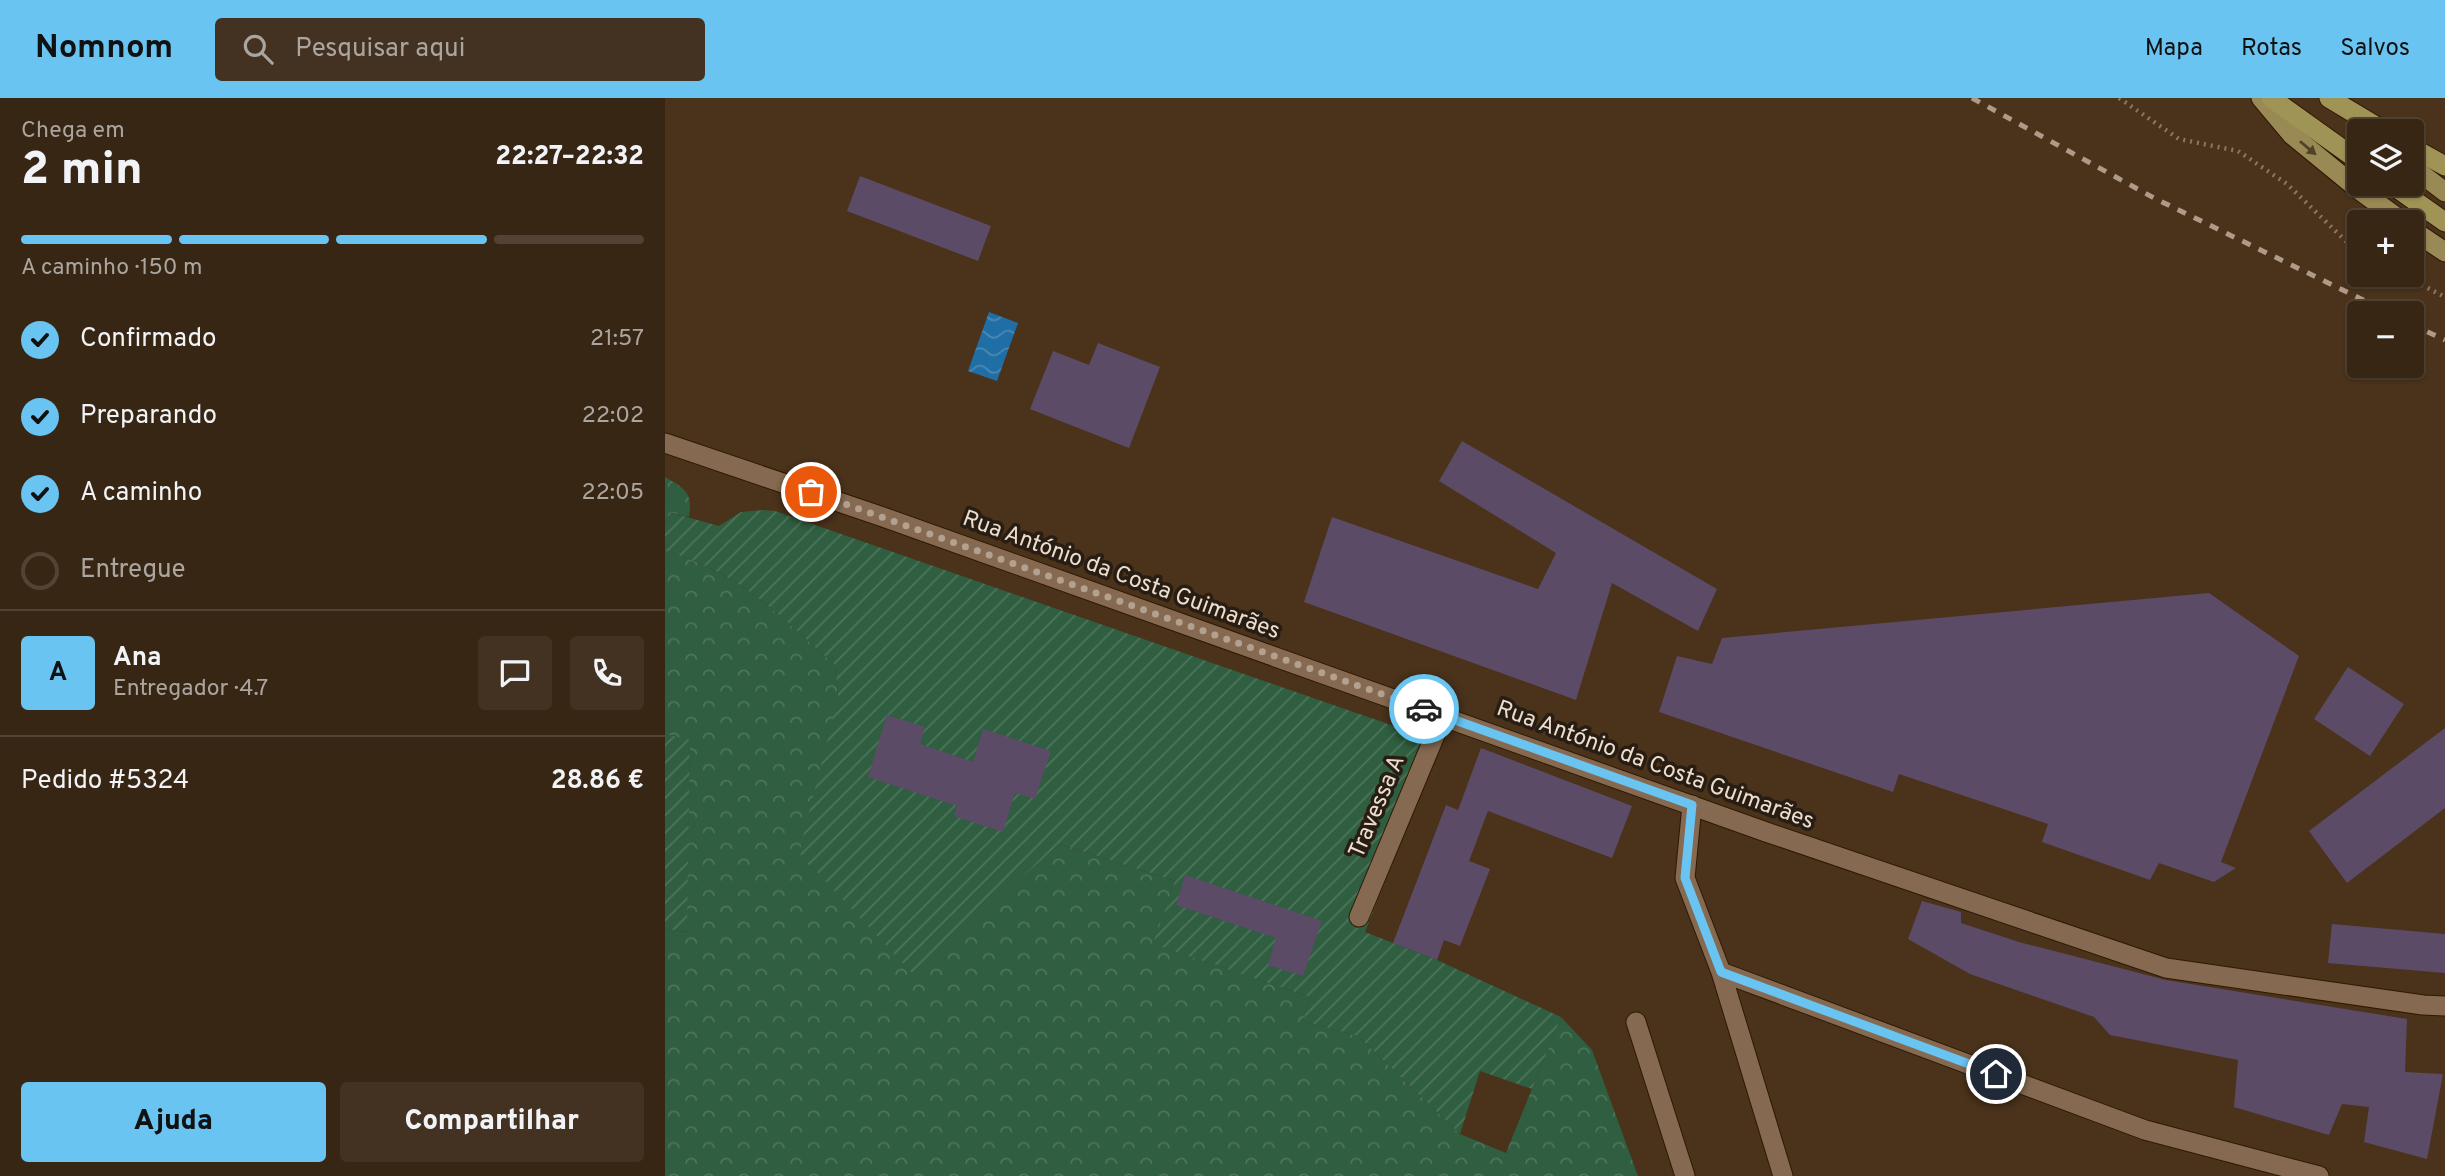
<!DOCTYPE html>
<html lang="pt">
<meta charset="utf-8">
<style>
:root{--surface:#382614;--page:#433222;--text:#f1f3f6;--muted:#aba5a0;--line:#524334;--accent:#69c4f1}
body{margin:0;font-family:Overpass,sans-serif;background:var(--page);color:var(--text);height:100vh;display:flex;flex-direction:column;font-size:26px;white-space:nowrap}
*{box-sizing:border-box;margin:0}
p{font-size:23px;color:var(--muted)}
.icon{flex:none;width:38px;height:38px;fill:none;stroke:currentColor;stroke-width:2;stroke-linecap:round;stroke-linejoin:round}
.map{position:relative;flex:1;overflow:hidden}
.panel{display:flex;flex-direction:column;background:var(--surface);width:665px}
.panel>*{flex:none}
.fabs{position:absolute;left:1682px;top:21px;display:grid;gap:14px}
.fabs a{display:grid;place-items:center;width:77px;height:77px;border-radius:7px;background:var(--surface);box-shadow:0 2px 5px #0004,0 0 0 2px var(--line);font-size:35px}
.pin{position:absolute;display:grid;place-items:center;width:60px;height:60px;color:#fff;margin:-30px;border:4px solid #fff;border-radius:50%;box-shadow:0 2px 7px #0007}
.courier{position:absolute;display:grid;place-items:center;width:70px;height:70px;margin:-35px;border:5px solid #69c4f1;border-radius:50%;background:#fff;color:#222;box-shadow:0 2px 9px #0007}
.overview em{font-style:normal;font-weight:800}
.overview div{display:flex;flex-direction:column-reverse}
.overview{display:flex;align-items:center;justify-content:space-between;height:119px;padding:0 21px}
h1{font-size:46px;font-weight:800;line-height:52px}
.bar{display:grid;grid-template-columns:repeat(4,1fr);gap:10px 7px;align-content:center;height:84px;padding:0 21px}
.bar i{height:9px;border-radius:5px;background:var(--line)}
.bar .on{background:var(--accent)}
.bar p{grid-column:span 4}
.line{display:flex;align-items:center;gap:18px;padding:0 21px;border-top:2px solid var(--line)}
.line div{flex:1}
.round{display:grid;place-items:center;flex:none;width:74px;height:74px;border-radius:7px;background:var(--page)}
ol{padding:0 21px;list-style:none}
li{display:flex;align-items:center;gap:21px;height:77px}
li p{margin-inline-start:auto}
li .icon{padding:7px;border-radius:50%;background:var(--accent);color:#111;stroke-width:4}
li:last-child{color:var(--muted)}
li i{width:38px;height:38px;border:4px solid var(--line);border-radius:50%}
.action{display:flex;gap:14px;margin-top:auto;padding:14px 21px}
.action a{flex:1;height:80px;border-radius:7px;background:var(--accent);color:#111;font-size:28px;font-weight:800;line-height:80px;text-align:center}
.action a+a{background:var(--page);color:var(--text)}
header{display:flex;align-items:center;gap:42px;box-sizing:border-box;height:98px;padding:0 35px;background:var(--accent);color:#111}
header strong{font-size:33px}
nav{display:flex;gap:38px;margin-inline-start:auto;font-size:24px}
.search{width:490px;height:63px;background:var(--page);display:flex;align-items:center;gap:18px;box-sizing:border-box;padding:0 24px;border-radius:7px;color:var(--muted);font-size:26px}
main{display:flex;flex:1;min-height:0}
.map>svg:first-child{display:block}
</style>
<header>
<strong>Nomnom</strong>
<div class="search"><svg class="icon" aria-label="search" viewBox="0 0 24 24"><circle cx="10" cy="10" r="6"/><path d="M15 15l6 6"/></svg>Pesquisar aqui</div>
<nav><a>Mapa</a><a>Rotas</a><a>Salvos</a></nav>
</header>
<main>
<section class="panel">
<div class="overview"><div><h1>2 min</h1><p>Chega em</p></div><em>22:27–22:32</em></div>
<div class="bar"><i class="on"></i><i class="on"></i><i class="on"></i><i></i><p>A caminho · 150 m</p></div>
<ol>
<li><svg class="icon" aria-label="check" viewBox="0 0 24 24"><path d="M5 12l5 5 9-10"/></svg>Confirmado<p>21:57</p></li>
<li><svg class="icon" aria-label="check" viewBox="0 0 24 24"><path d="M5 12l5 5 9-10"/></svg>Preparando<p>22:02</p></li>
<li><svg class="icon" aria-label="check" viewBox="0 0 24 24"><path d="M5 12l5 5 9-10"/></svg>A caminho<p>22:05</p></li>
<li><i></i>Entregue</li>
</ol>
<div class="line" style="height:126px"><b class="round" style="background:var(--accent);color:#111">A</b><div><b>Ana</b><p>Entregador · 4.7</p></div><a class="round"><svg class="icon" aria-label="chat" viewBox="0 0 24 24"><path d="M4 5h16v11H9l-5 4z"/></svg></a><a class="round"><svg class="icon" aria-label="phone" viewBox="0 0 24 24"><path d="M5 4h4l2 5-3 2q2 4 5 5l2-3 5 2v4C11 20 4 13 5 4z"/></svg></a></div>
<div class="line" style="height:91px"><div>Pedido #5324</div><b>28.86 €</b></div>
<div class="action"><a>Ajuda</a><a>Compartilhar</a></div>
</section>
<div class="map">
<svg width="1780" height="1078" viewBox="0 0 1780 1078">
<defs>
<pattern id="forest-crowns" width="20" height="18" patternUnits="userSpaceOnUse" patternTransform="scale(1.75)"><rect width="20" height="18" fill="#2f5e40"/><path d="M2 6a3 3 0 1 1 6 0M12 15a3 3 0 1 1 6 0" fill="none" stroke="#4d755b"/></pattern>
<pattern id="garden-furrows" width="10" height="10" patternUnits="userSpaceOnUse" patternTransform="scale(1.75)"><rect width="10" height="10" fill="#2f5e40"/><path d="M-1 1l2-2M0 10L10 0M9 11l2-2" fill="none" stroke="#4d755b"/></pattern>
<pattern id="water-waves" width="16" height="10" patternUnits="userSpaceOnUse" patternTransform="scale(1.75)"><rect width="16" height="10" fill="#1f6ea5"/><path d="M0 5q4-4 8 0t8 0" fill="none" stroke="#4b89b4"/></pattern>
</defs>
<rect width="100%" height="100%" fill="#4a321b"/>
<path fill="url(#forest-crowns)" d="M0,379C20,391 28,394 24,419L4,414L0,425Z
M0,453C76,475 112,516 170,567L173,599L247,874L395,746L510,783L489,846L645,899L638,923L693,938L795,1036L841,1055L896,919L927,952L973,1078H0V831L21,834L25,643L0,636Z"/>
<path fill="url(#garden-furrows)" d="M98,412L110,413L775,644L700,834L772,862L896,919L867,991L815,973L795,1036L693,938L638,923L645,899L488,846L510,783L395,746L247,875L134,755L173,599L170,567C112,516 76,475 0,453V425L4,414L54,428L76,414Z
M0,636L25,642L22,834L0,831Z"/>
<path fill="url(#water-waves)" d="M324,214L353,225L332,283L303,273Z"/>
<path fill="#5c4b67" d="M195,78L326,128L313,163L182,113Z
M433,245L495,269L464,350L365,311L388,253L424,267Z
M797,343L1052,491L1033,533L947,485L911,602L639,504L667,419L873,491L891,455L774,383Z
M1544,495L1634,558L1556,764L1571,770L1549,784L1494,765L1485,782L1377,744L1383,726L1234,676L1228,694L994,614L1012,558L1047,566L1057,540Z
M1683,569L1739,606L1705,658L1649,621Z
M222,617L260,629L255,646L308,664L318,631L386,653L370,701L350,695L338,734L289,718L292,708L203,679Z
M1780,630V710L1682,785L1644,733Z
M816,650L967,708L947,760L823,713L804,763L825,771L795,848L779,842L772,862L728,845L781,707L793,712Z
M520,777L657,823L638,878L603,867L611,840L511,807Z
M1257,803L1296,814V825L1354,844L1501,882L1742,921L1740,974L1778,976L1762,1061L1699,1044L1704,1009L1677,1006L1664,1037L1569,1009L1573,962L1445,937L1429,919L1305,876L1243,841Z
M1667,826L1780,836V875L1663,865Z"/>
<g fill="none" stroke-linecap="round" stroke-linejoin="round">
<g stroke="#2f1903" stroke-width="21">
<path id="minor" d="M1027,707L1020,780L1056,874L1118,1078
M694,819L778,618
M1056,874L1480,1032L1654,1078
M971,924L1020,1078"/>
</g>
<g stroke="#2f1903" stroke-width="21">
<path id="secondary" d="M0,345L218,419L1101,734L1501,870L1758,907L1780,908"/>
</g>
<g stroke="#2f1903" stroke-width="21">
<path id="primary" d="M1596,0L1627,37L1693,91L1738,124
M1746,68L1780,94
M1746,131L1780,154"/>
</g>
<g stroke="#2f1903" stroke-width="21">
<path id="trunk" d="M1606,0L1694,63
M1664,0L1719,33
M1746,49L1780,68
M1726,86L1780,124"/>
</g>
<path stroke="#8a7662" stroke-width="4.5" stroke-dasharray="2 5" stroke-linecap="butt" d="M1454,0L1514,41L1573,53L1622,86L1686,148L1694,152
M1738,177L1780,199"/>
<use href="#minor" stroke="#856a51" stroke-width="19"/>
<use href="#secondary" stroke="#856a51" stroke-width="19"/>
<use href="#primary" stroke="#998955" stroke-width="19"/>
<use href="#trunk" stroke="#a09356" stroke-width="19"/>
<path stroke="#ad9a89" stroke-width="5" stroke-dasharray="9 9" stroke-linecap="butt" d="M1307,0L1489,100L1725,215
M1746,226L1780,242"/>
</g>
<defs><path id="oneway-solid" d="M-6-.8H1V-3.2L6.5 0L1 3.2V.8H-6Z" transform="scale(1.75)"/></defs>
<use fill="#50432a" href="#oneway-solid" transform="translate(1643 50) rotate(40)"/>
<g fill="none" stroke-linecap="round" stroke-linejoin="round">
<path stroke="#b3a190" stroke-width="7" stroke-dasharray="0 12.6" d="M146,394L759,611"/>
<path stroke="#69c4f1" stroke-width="9" d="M759,611L1027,707L1020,780L1056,874L1331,976"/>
</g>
<g text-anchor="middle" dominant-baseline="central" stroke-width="7" stroke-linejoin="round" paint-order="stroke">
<g font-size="23" fill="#ecddcf" stroke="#281d13">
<text transform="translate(456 478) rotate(20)">Rua António da Costa Guimarães</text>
<text transform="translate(990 668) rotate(20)">Rua António da Costa Guimarães</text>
<text transform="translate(713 709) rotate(-67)">Travessa A</text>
</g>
</g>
</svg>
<div class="fabs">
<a><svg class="icon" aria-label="layers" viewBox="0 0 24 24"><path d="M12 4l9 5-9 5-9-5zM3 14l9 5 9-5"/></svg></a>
<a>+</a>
<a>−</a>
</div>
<div class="pin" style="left:146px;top:394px;background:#ea580c"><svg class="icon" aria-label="bag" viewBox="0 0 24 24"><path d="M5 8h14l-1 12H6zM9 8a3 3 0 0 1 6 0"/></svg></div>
<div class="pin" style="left:1331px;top:976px;background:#1f2937"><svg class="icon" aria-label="home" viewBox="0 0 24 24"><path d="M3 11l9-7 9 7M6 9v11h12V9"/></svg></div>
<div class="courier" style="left:759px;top:611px"><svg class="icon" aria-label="car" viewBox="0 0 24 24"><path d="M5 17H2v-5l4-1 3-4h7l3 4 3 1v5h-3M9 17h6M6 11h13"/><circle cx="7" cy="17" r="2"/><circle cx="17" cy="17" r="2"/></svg></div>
</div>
</main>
